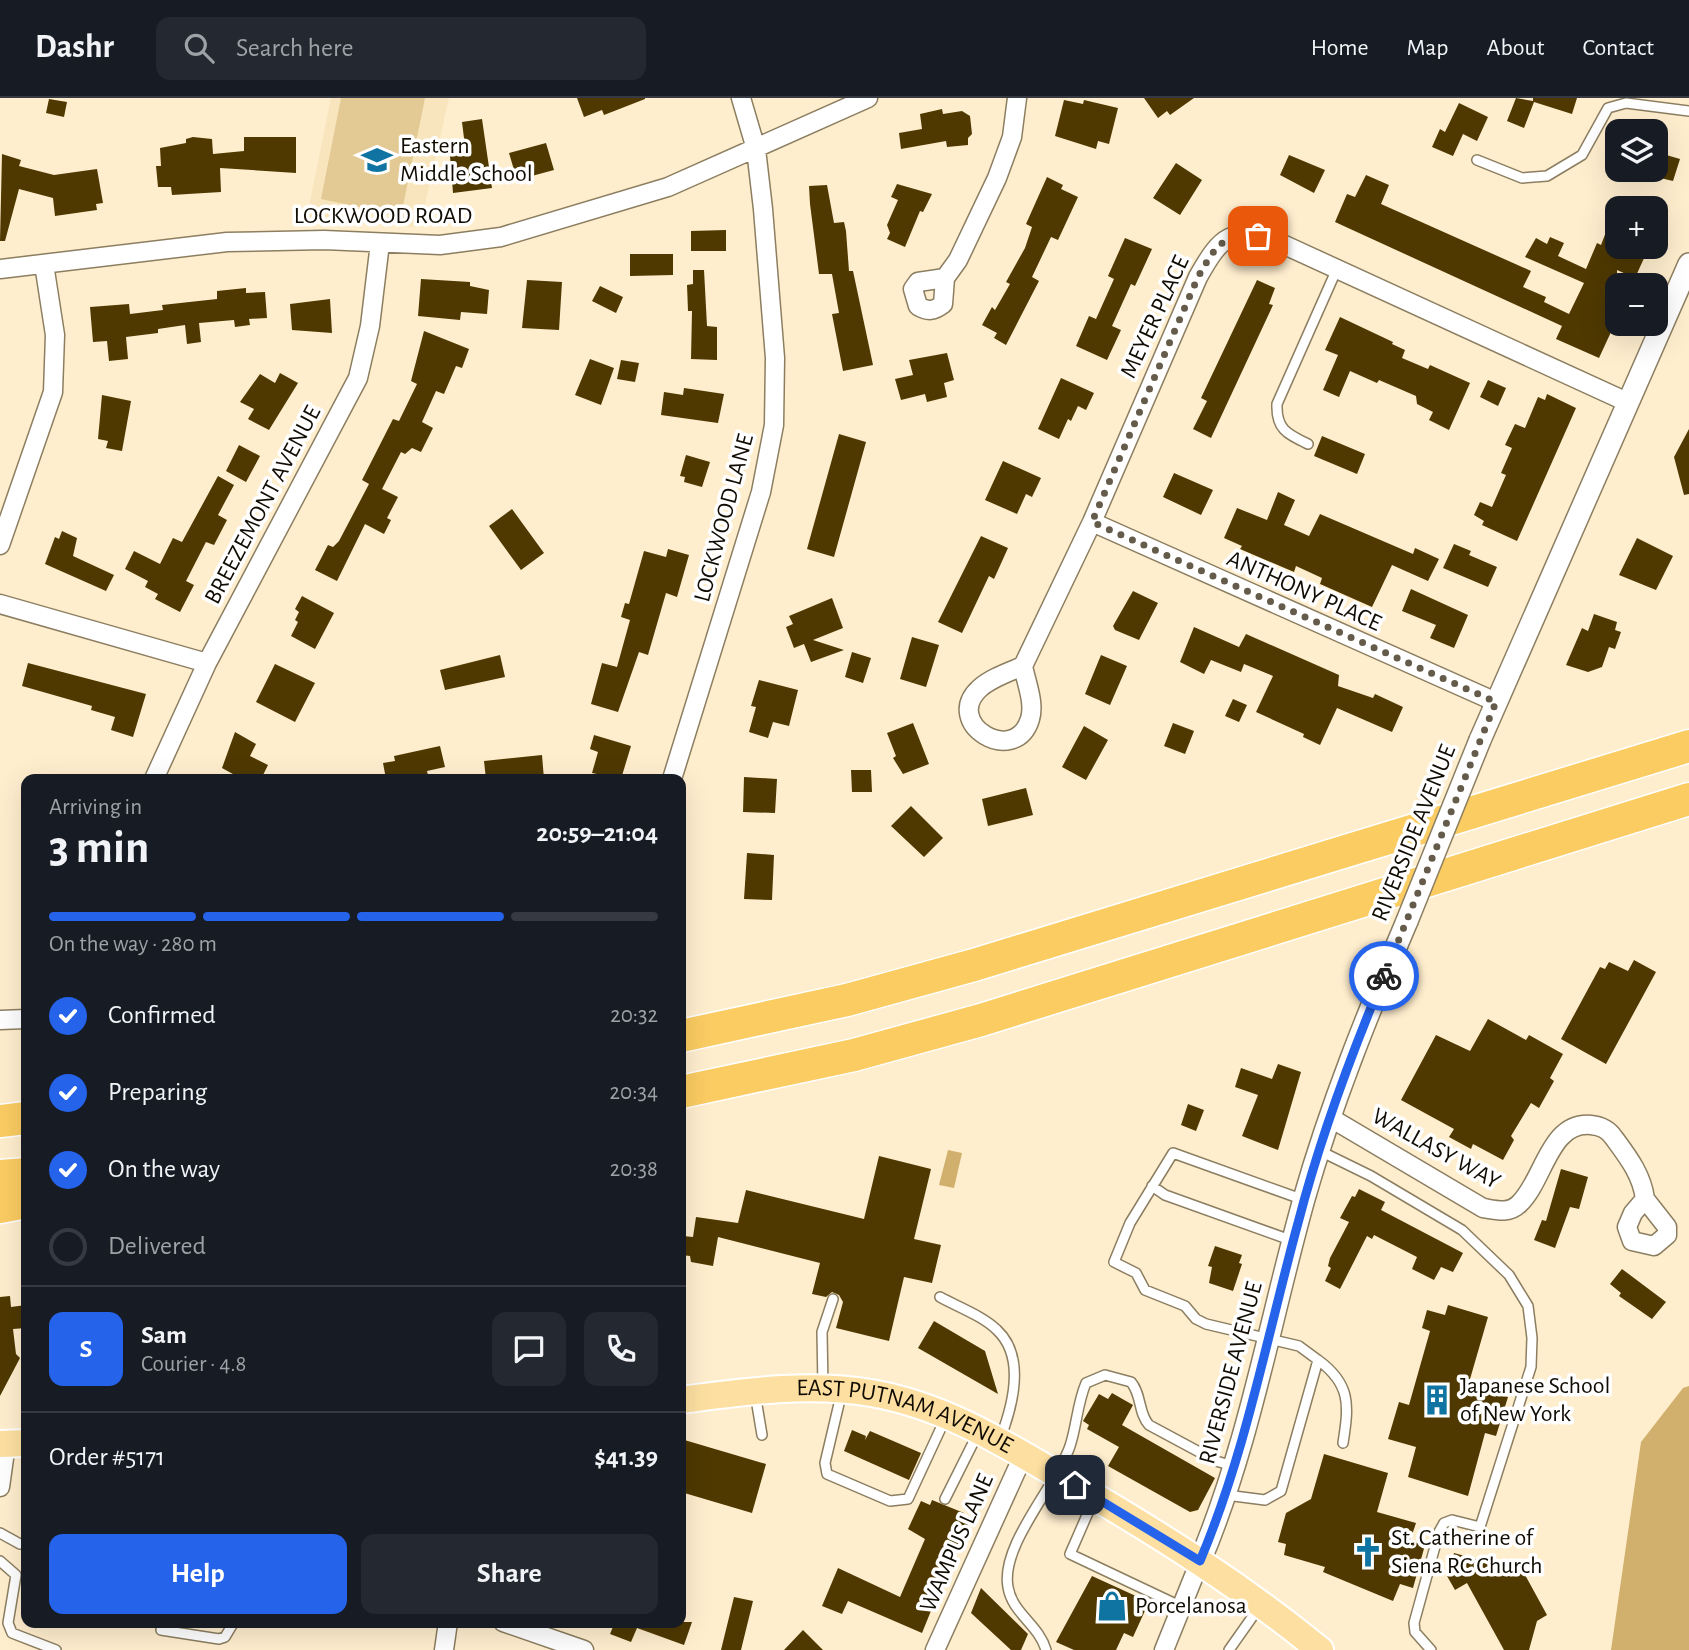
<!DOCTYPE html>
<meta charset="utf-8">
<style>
:root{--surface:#171b24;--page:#242831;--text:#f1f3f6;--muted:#9ea1a6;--line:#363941;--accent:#2563eb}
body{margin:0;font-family:"Alegreya Sans",sans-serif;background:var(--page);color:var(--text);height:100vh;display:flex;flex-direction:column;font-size:26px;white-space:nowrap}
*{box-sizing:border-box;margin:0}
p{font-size:23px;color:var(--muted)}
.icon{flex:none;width:38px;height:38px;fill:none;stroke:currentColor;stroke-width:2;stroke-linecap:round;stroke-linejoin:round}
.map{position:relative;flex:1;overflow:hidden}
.drawer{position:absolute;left:21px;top:676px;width:665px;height:854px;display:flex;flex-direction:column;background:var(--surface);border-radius:14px;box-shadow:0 7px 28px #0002}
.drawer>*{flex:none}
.buttons{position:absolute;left:1605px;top:21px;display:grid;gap:14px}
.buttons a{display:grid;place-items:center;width:63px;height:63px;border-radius:14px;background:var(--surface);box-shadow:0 7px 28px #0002;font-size:35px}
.pin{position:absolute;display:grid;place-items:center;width:60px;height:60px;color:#fff;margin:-30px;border-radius:14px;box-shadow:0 4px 10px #0006}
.courier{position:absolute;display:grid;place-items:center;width:70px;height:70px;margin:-35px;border:5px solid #2563eb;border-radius:50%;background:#fff;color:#222;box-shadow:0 2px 9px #0007}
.headline em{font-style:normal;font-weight:700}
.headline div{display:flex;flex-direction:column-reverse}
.headline{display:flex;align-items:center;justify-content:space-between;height:119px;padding:0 28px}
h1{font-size:46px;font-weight:700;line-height:52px}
.bar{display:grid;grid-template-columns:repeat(4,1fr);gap:10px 7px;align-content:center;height:84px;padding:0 28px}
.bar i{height:9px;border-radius:5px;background:var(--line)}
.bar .active{background:var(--accent)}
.bar p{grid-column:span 4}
.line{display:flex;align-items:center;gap:18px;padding:0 28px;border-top:2px solid var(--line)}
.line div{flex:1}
.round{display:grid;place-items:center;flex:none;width:74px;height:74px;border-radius:14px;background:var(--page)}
ol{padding:0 28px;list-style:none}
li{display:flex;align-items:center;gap:21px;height:77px}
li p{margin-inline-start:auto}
li .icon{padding:7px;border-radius:50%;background:var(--accent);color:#fff;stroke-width:4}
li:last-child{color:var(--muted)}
li i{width:38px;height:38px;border:4px solid var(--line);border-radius:50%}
.button{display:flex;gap:14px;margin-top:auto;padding:14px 28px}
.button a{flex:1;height:80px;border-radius:14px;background:var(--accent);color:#fff;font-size:28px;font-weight:700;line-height:80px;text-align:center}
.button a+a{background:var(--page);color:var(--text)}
header{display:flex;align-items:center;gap:42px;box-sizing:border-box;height:98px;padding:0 35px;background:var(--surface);border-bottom:2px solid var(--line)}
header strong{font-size:33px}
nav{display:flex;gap:38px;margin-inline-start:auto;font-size:24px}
.search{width:490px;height:63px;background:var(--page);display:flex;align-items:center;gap:18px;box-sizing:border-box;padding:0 24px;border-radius:14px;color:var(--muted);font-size:26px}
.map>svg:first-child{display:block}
</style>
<header>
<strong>Dashr</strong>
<div class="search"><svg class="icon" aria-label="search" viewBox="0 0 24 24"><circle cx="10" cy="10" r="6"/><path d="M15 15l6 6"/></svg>Search here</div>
<nav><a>Home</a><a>Map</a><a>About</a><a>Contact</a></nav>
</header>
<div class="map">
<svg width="1689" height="1552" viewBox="0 0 1689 1552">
<rect width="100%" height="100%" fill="#ffeece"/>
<path fill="#f8e5bd" d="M331,0H449L420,129L306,123Z"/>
<path fill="#e3c993" d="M341,0H425L401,118L321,101Z"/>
<path fill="#d0b06c" d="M948,1052L962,1055L954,1090L939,1087Z
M1689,1288V1552H1611L1641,1344L1683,1290Z"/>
<path fill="#4f3900" d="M577,0H645V1L604,17L602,12L584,19Z
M1144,0H1194L1170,17L1167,13L1158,20Z
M1516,0L1533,3V0H1577L1572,16L1534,4L1524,30L1507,23Z
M49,1L67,4L64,19L46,15Z
M1064,2L1083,6L1084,2L1118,10L1109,46L1098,43L1096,51L1055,38Z
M1459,5L1488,19L1477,43L1463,36L1453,58L1432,49L1440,31L1445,34Z
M942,11L943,16L962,13L970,18L972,36L968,40V47L947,49L946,43L901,51L899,35L922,31L920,16Z
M482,21L492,90L453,95L450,58L466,56L462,24Z
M193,39L212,41L213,56L244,53V39H296V75L220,70L221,94L172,97L171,89H158L156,68H161L160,50L186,45V41Z
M546,45L554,72L517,82L509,55Z
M1656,54L1680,61L1673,83L1656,79Z
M2,56L21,62L19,68L54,77L97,71L103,105L96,106L97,112L55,118L53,100L19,91L5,143H0Z
M1289,57L1325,72L1314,95L1280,77Z
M1176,65L1202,82L1180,117L1153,100Z
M1366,77L1389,87L1381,106L1531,173L1523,189L1546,199L1544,204L1569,216L1584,185L1525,159L1536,140L1547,146L1550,139L1564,145L1558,158L1586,171L1597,145L1601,147L1606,134L1617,139V149L1645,158L1635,180L1617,172V221L1599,260L1556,241L1562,228L1335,124L1347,96L1355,99Z
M1047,79L1063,87L1061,91L1078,99L1058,142L1051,139L1032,179L1039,183L1006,247L994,240L997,235L982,227L992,209L995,212L1010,186L1006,184L1025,150L1032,129L1026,126Z
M897,86L932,96L923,114L920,113L905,149L887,141L890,135L887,127L898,102L891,99Z
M827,87L834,125L844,124L846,133L849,173H853L873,267L843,273L832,216L839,215L832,176H819L810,106L809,88Z
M726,132V153H691V133Z
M1125,140L1152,151L1135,188L1131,186L1112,228L1121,232L1107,262L1076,248L1089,218L1096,221L1114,181L1108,178Z
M630,156H673V177L630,178Z
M693,172H704L707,228L717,229V262L691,261L692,213H688L687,187L693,186Z
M421,181L470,184V188L489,192L487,216L461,214L460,222L418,218Z
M527,182L562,184L559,232L522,230Z
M1257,182L1275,190L1269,206L1273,207L1211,340L1193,331L1207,303L1201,300Z
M600,188L623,199L616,215L592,203Z
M246,190V195L265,194L267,220L249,221L250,227L235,229L234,222L199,225L201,244L187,246L185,227L158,231V235L126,239L128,261L109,263L107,243L93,244L90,209L129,206L130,216L163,212L162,207L217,201V193Z
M330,201L332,235L292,232L290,206Z
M1340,219L1393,244L1392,246L1405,252L1402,260L1428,271L1430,267L1470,285L1449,332L1429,322L1433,314L1417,306L1416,298L1379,282L1377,285L1350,273L1339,299L1323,292L1338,257L1325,252Z
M424,233L469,251L462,270L456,268L444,296L436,293L422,324L433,330L421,354L412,350L405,356L401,354L382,391L398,399L387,420L391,422L384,436L365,426L337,483L315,472L328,447L333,449L339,443L369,386L362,382L393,321L399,323L417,286L411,283Z
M947,255L954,282L944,285L947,299L927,304L925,296L901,302L895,281L913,277L909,262Z
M590,261L614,270L601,307L575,297Z
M621,262L639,265L635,284L617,281Z
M280,275L298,285L269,332L248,321L254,311L240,304L260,276L275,285Z
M1061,280L1094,295L1086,312L1078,308L1071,323L1068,321L1059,341L1038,331Z
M1488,282L1506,290L1498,308L1480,299Z
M684,290L724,296L718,325L661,317L664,294L683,297Z
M1547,296L1576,310L1517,443L1482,427L1484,423L1474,417L1480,404L1492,409L1506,377L1501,375L1512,350L1505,347L1515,326L1525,330L1538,299L1545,302Z
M102,297L131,303L122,353L106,350L108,343L98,341Z
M1689,331V396L1684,397L1674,359Z
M839,336L866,344L834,459L807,451Z
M1322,338L1365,356L1357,376L1314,358Z
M239,347L260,358L246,384L226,373Z
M686,357L710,364L702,389L684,384L685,379L680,378Z
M1003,363L1041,380L1032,399L1026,396L1017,416L985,402Z
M1174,375L1213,392L1201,417L1163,399Z
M218,378L234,387L218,417L227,422L214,447L206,444L186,483L194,487L180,514L155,501L158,496L145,489L148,483L125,471L134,453L160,466L173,440L182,444Z
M1278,394L1295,402L1284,427L1309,438L1320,416L1413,456L1415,450L1439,461L1428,483L1392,467L1372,509L1320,486L1322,480L1296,468L1294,474L1240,451L1242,448L1224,440L1237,410L1267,422Z
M512,411L544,455L521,472L489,428Z
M62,433L77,440L73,458L114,477L106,493L45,466L55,439L59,441Z
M981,438L1008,450L994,481L989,478L962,535L938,524Z
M1637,440L1673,458L1656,492L1619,477Z
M1454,446L1471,453L1469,457L1497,469L1488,489L1443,470Z
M668,451L689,457L677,499L666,495L648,557L639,554L618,614L591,606L602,565L617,569L630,522L621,519L625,505L629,506L644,453L666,459Z
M1411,491L1468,517L1454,550L1430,540L1436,527L1402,513Z
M1133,493L1158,505L1139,542L1115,532L1113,528Z
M302,498L334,515L315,551L291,538L298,524L295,522L299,514L295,511Z
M832,500L843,530L813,542L844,552L811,564L804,546L794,550L786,529L793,526L789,518Z
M1594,516L1617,524L1615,532L1621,534L1615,551L1609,549L1602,569L1588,574L1566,567L1582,530L1588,533Z
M1194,529L1239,549L1246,536L1339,577L1338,588L1373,600L1375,596L1403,609L1392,634L1337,610L1320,647L1303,639L1304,636L1256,614L1273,578L1244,566L1241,574L1211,562L1204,576L1180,564Z
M912,539L939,547L926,589L900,581Z
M852,554L871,560L863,585L845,579Z
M500,557L505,579L445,592L440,572Z
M1101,557L1127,568L1110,607L1085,596Z
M28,565L146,596L133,639L111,632L115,619L91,612L92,608L22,588Z
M275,566L315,585L295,624L256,604Z
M759,582L798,592L789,628L773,624L768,640L749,634L756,609L751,608Z
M1233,601L1247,607L1239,624L1225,618Z
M913,625L929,666L903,676L893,660L896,658L887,635Z
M1173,625L1194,633L1185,656L1164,648Z
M1084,628L1108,642L1086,682L1062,669Z
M235,634L256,646L250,658L268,667L261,681H242L222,670Z
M594,637L631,648L621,681L592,675L598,654L590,651Z
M440,648L445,669L427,673L429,681H386L383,665L395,663L394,658Z
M542,657L544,681H486L484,663Z
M851,672H871L872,694H852Z
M744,679L777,681L775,715L743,714Z
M1026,690L1033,717L988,728L982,701Z
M911,708L943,740L924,759L891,728Z
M747,755L774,757L772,802L744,801Z
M1634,862L1656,874L1606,966L1561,941L1600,869L1605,871L1609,864L1628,873Z
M1488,921L1526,942L1529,937L1563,956L1550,980L1554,983L1539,1010L1531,1005L1511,1038L1514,1042L1503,1062L1473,1046L1471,1051L1449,1039L1454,1031L1401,1002L1436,937L1470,953Z
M1278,966L1301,974L1278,1052L1242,1038L1258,997L1235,989L1241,970L1272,981Z
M1188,1006L1204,1012L1196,1033L1181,1027Z
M879,1058L931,1071L914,1141L941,1147L932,1185L904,1179L889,1243L836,1230L843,1204L839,1197L832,1194L826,1199L812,1196L820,1165L718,1139L713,1168L691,1164L690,1158L681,1157L683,1138L693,1139L696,1119L738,1125L746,1092L864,1121Z
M1561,1071L1588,1079L1579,1111L1570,1109L1555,1150L1534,1142L1542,1122L1546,1123Z
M1359,1091L1385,1104L1381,1112L1463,1155L1453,1174L1441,1169L1434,1182L1412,1171L1417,1159L1374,1137L1372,1141L1367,1138L1340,1191L1325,1183L1331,1170L1328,1168L1330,1160L1349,1124L1340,1120L1352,1098L1355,1099Z
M1215,1148L1242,1157L1239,1165L1242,1166L1233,1193L1209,1185L1212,1169L1208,1168Z
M1622,1171L1666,1204L1652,1221L1619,1198L1621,1195L1610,1186Z
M10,1198L11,1209L26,1207V1230L13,1231L16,1256L20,1260L0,1298V1199Z
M1448,1207L1488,1219L1468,1288L1508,1299L1496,1338L1485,1335L1468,1398L1408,1379L1416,1349L1388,1341L1399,1304L1409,1307L1430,1233L1422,1230L1427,1212L1445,1217Z
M934,1223L985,1253L998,1296L918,1250Z
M1112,1295L1133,1307L1122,1327L1215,1380L1198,1412L1190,1414L1108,1368L1119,1349L1087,1331L1089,1327L1083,1323L1099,1296L1108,1301Z
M852,1332L866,1338L865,1342L870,1333L921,1355L909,1382L844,1353Z
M681,1341L766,1366L752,1415L681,1394Z
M1324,1356L1388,1375L1377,1414L1416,1425L1410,1443L1425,1447L1413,1490L1400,1486L1393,1503L1323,1474L1325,1469L1284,1457L1286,1446L1278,1444L1286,1415L1311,1401Z
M932,1402L964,1415L962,1419L970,1423L963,1440L961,1439L922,1535L848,1503L842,1516L822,1508L838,1470L900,1499L925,1441L908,1431L921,1403L930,1407Z
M1454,1455L1508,1470L1518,1464L1547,1517L1537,1523L1529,1552H1504L1467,1485L1455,1492L1447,1478Z
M1092,1478L1149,1504L1133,1539L1124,1535L1116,1552H1074L1056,1544Z
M981,1490L1028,1536L1021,1552H1011L971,1515Z
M734,1499L753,1503L741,1552H721Z
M615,1524H692L684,1547L637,1530L631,1544L610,1536Z
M803,1532L823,1552H784Z"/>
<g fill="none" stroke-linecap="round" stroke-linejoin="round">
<g stroke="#8c7e60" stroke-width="12">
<path id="service" d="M1477,62L1522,80L1547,78L1582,57L1608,10L1626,5L1689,13
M1308,346C1287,336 1276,331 1277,306L1336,173
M1320,1053L1371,1078L1462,1132L1509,1177L1528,1208L1532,1240L1531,1269L1480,1429L1452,1422L1444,1425L1439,1434L1414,1525L1415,1534L1431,1552
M1152,1088L1165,1097L1293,1143
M940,1199C958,1209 983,1218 997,1232C1027,1260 1012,1310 1000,1341
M1318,1262C1351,1286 1349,1307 1343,1345
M823,1289L822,1234L833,1201
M842,1293L825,1365L827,1376L890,1403L908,1401L946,1319
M755,1295L762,1337
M1226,1397L1265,1402L1281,1393L1318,1262L1299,1248L1206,1226L1196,1221L1185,1208L1145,1192L1136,1175L1114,1164L1130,1125L1173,1055L1304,1102
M945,1401L977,1337
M1094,1401L1070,1456L1182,1509
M0,1435L20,1446
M0,1463L16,1477L8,1525L12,1535L56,1552
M161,1532L219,1541L225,1539L234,1524
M1046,1552C1039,1527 1012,1515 1008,1489C1000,1447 1057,1387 1070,1348C1077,1327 1077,1306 1086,1285L1105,1277L1131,1284C1142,1297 1138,1315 1149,1327L1216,1363L1233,1368
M1229,1552L1260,1508"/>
</g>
<g stroke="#8c7e60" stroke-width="21">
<path id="minor" d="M0,171L227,144L324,142L440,147L501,139L668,89L868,0
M945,180L918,184L913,191L918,208C928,214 934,213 943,206L945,180L958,162L997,80L1012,39L1017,0
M1092,424L1496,604
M0,447L53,294L55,237L44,166
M0,506L207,565
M1023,568L1092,424L1198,179C1221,138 1231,128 1278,144L1627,304
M1023,568C1026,584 1035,605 1030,621C1015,670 941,625 980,590C991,580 1009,574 1023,568Z
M154,681L207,565L358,280L370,228L380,145
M672,681L761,394L774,327L775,260L763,111L756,51L741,0
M0,922L26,921
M1329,1019L1483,1110C1496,1112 1509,1116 1519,1106C1544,1083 1549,1023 1591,1027C1601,1028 1608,1031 1614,1040C1628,1059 1642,1077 1645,1101L1633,1115L1627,1129L1632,1143L1654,1148L1667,1137V1129L1645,1101
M0,1389L6,1346
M503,1524L584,1552
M444,1552L448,1524
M935,1552L1023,1358
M1164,1552L1200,1463"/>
</g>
<g stroke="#8c7e60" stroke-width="24">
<path id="tertiary" d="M1480,642L1689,166
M1200,1463C1249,1347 1270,1222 1304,1101C1331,1006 1368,915 1407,823"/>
</g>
<g stroke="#fff" stroke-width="30">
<g id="primary">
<path id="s1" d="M681,1302C743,1294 808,1284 871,1295C947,1308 1008,1348 1073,1386C1159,1436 1243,1489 1320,1552"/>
<path d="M0,1346L26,1345"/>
</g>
</g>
<g stroke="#fff" stroke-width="35">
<path id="motorway" d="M681,938L847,902L974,867L1689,648
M681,994L854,957L981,922L1689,701
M0,1023L26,1020
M0,1078L26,1076
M0,1109L26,1104"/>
</g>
<use href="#service" stroke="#fff" stroke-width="9"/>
<use href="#minor" stroke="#fff" stroke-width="18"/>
<use href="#tertiary" stroke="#fff" stroke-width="21"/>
<use href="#primary" stroke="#fde0a1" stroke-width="26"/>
<use href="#motorway" stroke="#fbcc62" stroke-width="32"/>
<g stroke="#8c7e60" stroke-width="24" stroke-linecap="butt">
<path id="tertiary-bridge" d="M1407,823L1480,642"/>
</g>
<use href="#tertiary-bridge" stroke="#fff" stroke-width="21"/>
</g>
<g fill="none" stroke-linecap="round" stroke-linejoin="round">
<path stroke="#645b4a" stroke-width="7" stroke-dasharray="0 12.6" d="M1258,138C1223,133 1214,151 1198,179L1092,424L1496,604L1384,878"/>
<path stroke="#2563eb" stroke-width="9" d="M1075,1387L1200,1463C1246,1354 1267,1238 1298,1125C1320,1040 1350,959 1384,878"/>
</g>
<defs>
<g id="school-bare" transform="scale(2.415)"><path d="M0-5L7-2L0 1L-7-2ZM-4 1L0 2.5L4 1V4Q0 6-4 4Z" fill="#0f74a1" stroke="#fff" stroke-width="2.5" paint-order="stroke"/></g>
<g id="building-bare" transform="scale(2.415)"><path d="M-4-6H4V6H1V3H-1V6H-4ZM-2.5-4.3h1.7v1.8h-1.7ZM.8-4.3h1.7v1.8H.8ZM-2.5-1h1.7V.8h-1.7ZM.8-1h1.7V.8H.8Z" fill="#0f74a1" stroke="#fff" stroke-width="2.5" paint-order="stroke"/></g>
<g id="church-bare" transform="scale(2.415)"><path d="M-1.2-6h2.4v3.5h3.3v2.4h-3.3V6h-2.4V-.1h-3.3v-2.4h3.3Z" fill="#0f74a1" stroke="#fff" stroke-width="2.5" paint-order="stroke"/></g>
<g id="shop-bare" transform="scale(2.415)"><path d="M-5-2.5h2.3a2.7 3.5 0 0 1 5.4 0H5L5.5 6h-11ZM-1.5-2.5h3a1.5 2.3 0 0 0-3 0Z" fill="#0f74a1" stroke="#fff" stroke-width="2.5" paint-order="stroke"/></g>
</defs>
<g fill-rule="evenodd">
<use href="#school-bare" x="377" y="62"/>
<use href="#building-bare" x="1437" y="1302"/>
<use href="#church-bare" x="1368" y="1454"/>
<use href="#shop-bare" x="1112" y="1508"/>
</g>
<g text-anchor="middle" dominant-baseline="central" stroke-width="7" stroke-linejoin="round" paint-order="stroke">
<g font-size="24" fill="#110c03" stroke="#fff" text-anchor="start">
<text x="400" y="48">Eastern<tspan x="400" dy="28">Middle School</tspan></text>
<text x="1460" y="1288">Japanese School<tspan x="1460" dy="28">of New York</tspan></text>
<text x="1391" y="1440">St. Catherine of<tspan x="1391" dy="28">Siena RC Church</tspan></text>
<text x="1135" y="1508">Porcelanosa</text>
</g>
<g font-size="24" fill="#110c03" stroke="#fff">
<text x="383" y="118">LOCKWOOD ROAD</text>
<text transform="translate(1155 219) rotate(-65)">MEYER PLACE</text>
<text transform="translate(263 407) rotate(-62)">BREEZEMONT AVENUE</text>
<text transform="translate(724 420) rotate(-75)">LOCKWOOD LANE</text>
<text transform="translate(1304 493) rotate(24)">ANTHONY PLACE</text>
<text transform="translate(1414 735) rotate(-68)">RIVERSIDE AVENUE</text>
<text transform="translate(1436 1051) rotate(29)">WALLASY WAY</text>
<text transform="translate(1231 1275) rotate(-75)">RIVERSIDE AVENUE</text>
<text stroke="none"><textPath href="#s1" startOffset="229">EAST PUTNAM AVENUE</textPath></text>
<text transform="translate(957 1445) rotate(-66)">WAMPUS LANE</text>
</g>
</g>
</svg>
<div class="buttons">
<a><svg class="icon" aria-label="layers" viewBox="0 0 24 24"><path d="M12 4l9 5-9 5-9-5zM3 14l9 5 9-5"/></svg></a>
<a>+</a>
<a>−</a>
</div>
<div class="pin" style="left:1258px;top:138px;background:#ea580c"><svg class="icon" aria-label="bag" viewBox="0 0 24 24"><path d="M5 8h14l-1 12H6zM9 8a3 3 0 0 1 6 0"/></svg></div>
<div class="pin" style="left:1075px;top:1387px;background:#1f2937"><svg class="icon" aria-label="home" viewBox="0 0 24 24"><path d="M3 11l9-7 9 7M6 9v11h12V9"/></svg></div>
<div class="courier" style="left:1384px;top:878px"><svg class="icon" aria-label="bike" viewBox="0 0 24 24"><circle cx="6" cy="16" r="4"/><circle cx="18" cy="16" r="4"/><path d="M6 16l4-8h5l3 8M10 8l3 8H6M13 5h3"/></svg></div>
<section class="drawer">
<div class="headline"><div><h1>3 min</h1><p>Arriving in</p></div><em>20:59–21:04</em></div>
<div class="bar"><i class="active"></i><i class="active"></i><i class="active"></i><i></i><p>On the way · 280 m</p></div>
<ol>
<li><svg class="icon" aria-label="check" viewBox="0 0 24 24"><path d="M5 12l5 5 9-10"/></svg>Confirmed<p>20:32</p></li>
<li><svg class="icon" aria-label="check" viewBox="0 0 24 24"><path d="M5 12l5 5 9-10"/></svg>Preparing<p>20:34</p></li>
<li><svg class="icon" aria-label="check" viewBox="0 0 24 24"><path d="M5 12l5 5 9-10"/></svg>On the way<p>20:38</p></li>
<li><i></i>Delivered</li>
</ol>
<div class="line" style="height:126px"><b class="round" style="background:var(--accent);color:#fff">S</b><div><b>Sam</b><p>Courier · 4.8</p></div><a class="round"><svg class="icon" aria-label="chat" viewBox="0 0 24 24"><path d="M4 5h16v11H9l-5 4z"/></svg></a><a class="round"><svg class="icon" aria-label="phone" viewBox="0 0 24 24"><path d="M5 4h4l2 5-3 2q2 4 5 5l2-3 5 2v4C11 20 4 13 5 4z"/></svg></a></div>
<div class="line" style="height:91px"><div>Order #5171</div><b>$41.39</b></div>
<div class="button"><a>Help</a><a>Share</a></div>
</section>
</div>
